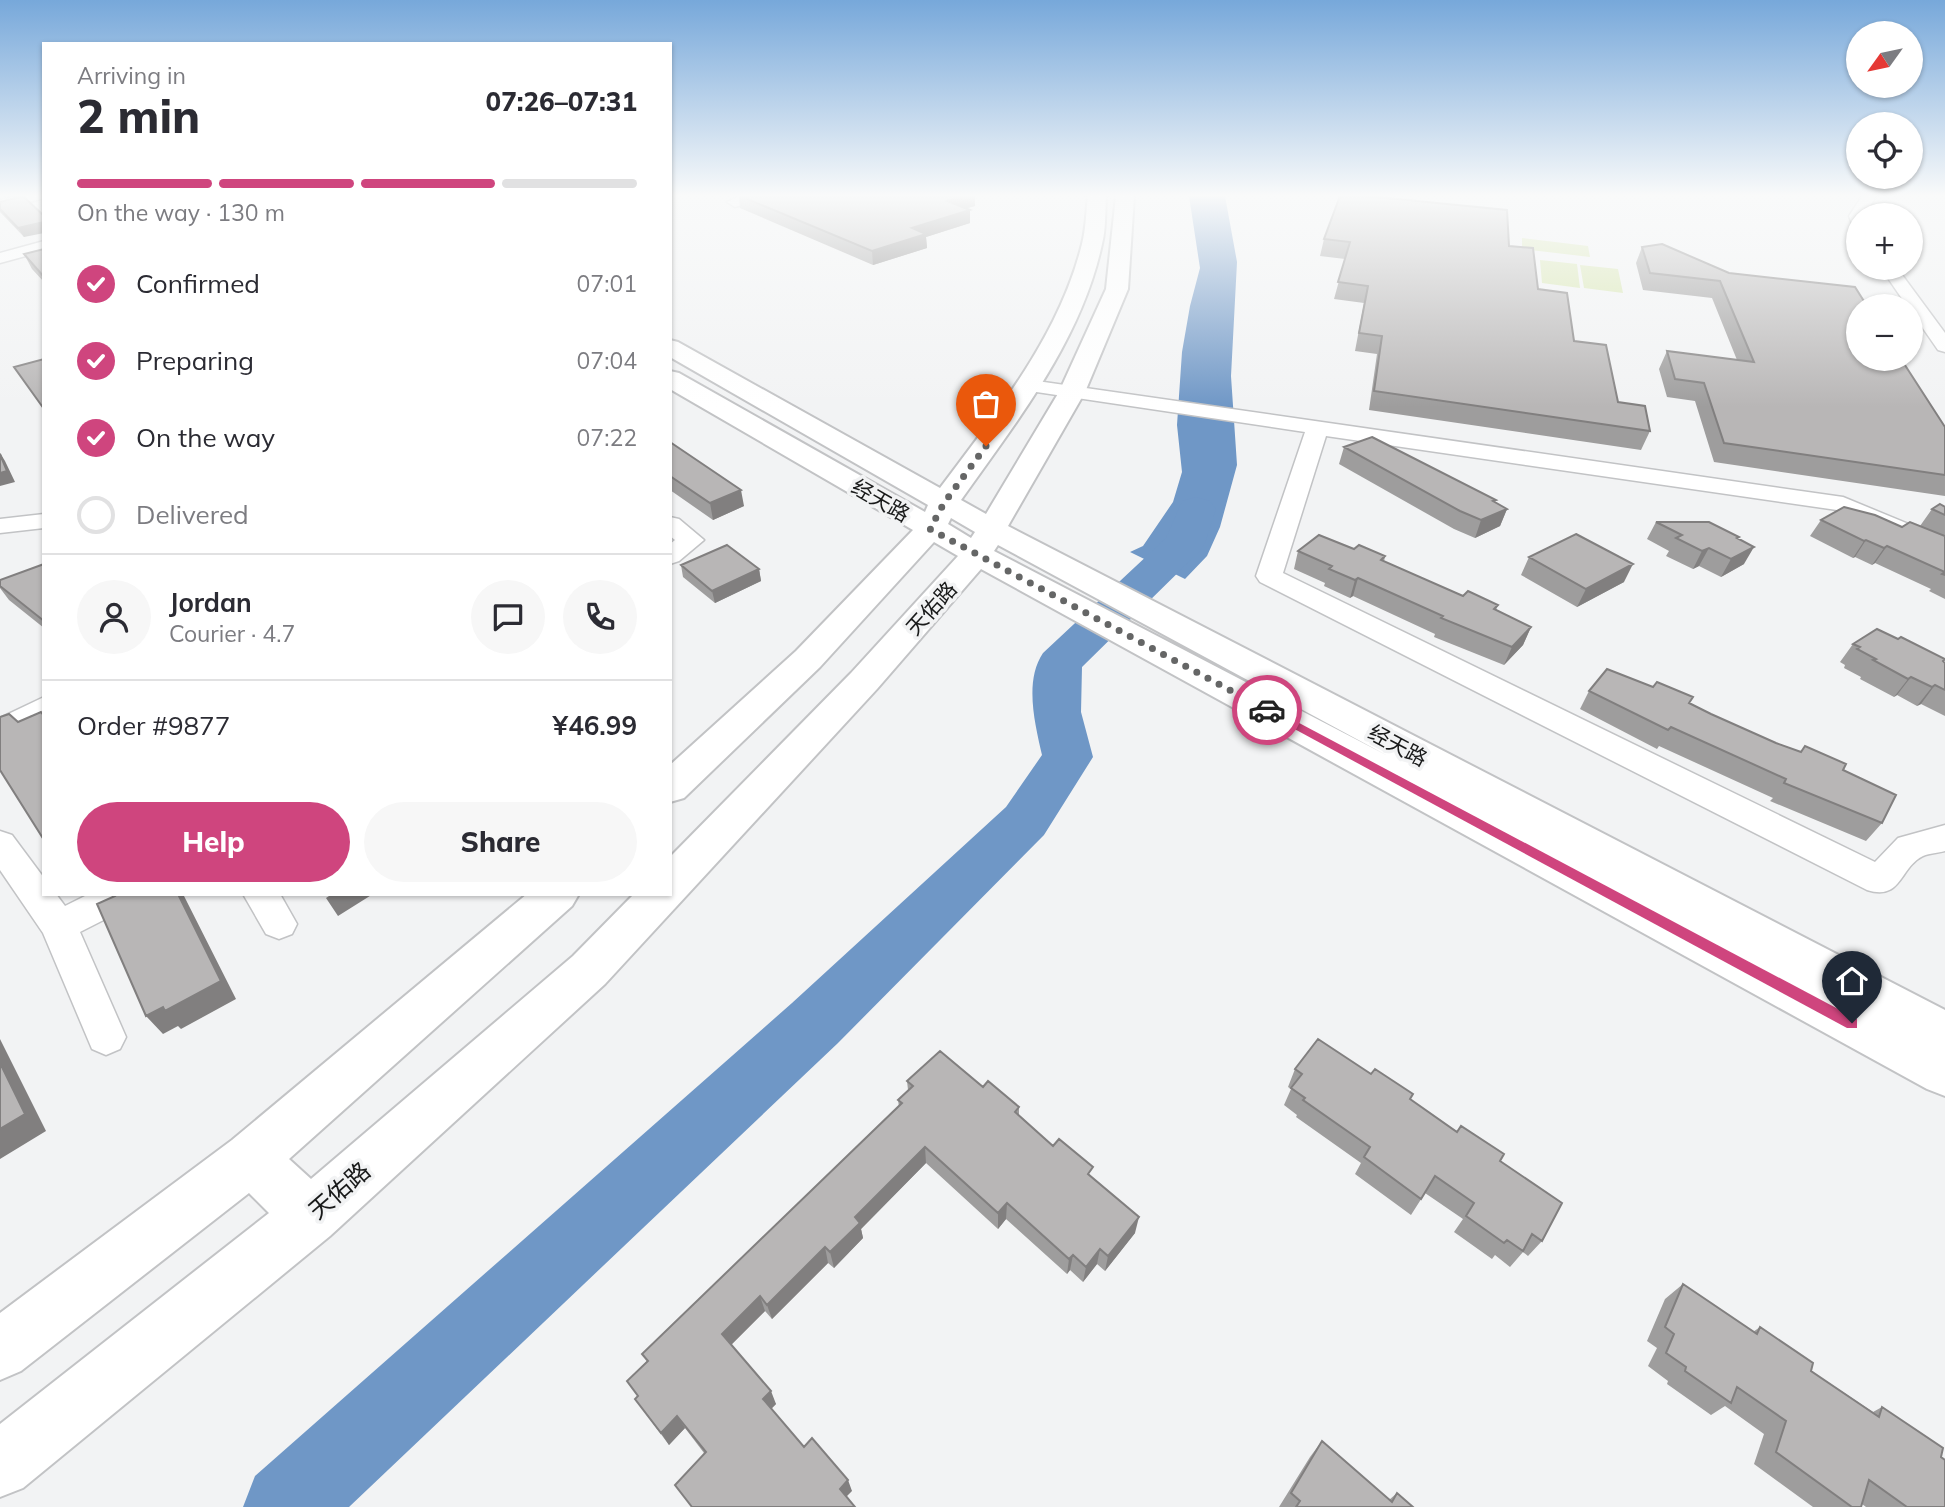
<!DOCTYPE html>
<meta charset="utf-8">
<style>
:root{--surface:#fff;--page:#f7f7f7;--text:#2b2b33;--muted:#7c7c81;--line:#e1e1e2;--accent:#cf457e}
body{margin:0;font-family:Mulish,"Noto Sans SC",sans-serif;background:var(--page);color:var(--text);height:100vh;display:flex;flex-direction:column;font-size:26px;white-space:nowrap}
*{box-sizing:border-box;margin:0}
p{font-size:23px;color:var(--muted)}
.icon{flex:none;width:38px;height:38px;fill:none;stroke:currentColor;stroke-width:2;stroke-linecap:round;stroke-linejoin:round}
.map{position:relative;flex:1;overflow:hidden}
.side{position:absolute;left:42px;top:42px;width:630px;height:854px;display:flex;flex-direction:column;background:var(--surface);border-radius:0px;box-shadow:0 2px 5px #0004}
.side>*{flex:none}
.needle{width:46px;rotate:237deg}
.controls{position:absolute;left:1846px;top:21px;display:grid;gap:14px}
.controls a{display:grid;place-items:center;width:77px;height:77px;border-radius:50%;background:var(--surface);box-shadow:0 2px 5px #0004;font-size:35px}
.pin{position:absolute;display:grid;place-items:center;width:60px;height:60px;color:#fff;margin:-72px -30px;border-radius:50% 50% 50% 0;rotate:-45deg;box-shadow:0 0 7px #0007}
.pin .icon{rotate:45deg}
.courier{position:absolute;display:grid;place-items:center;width:70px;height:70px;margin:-35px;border:5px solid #cf457e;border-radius:50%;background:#fff;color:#222;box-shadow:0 2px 9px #0007}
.head em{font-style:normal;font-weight:800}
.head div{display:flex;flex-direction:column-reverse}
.head{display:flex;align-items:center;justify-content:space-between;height:119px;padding:0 35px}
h1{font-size:46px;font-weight:800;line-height:52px}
.bar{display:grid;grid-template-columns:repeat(4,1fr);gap:10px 7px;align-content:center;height:84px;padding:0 35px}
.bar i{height:9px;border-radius:5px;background:var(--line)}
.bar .selected{background:var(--accent)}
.bar p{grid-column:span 4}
.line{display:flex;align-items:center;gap:18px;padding:0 35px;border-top:2px solid var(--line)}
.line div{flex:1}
.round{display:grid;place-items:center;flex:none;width:74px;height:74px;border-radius:37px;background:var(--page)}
ol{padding:0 35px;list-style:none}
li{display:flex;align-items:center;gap:21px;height:77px}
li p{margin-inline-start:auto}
li .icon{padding:7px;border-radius:50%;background:var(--accent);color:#fff;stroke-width:4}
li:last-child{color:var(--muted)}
li i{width:38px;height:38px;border:4px solid var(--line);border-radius:50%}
.primary-button{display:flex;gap:14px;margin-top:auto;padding:14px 35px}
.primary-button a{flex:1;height:80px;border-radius:42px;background:var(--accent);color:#fff;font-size:28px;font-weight:800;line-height:80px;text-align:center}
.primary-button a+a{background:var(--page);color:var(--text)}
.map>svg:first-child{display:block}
</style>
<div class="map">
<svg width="1945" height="1507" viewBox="0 0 1945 1507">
<rect width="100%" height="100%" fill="#f2f3f4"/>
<path fill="#d6e5ad" d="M1522,238L1588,246L1590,257L1522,249Z
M1540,260L1577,264L1580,288L1542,283Z
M1580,265L1618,269L1623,293L1584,288Z"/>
<path fill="#6f97c6" d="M1189,196H1225L1237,262L1231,376L1237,465L1220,527L1207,556L1185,579L1130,552L1143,546L1173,502L1182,472L1177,425L1182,352L1190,306L1200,268Z"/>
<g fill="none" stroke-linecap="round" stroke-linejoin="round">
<path fill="#6f97c6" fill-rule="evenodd" d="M1196,497L1210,501L1216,509L1205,543L1199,552L1082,667L1081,712L1093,757L1044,835L838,1043L349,1507H243L255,1476L792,1003L1006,807L1042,755C1035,724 1024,681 1043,653L1166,538L1182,501Z"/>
<g stroke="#c2c3c5" stroke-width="3">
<path id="minor" d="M19,196H44V198L0,210V200Z
M740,196H764L762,199L735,207L727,202Z
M1862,196H1876L1865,215H1858V226L1852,224L1849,216Z
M44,241V251L0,263V253Z
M1881,268H1897L1945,333V352L1938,350L1911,311V306H1907Z
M1030,380L1843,497L1945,539V556L1837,510L1326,436L1283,573L1875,862L1898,838L1945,825V851C1938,853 1930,853 1923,856C1899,868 1902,901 1867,890L1260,582L1256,576L1305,432L1023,390L1020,386L1023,382Z
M44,514V528L0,533V519Z
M670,517L679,519L704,540L679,561L670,564V544L675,540L670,536Z
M44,697V720L0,741V718Z
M0,831L12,835L44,878V894H56L65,906L89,894H140L135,904L80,932L126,1037L120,1049L106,1055L92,1049L43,933L0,870Z
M243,894H280L297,924L292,934L279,939L266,934Z"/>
</g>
<g stroke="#c2c3c5" stroke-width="4">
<path id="major" d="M1088,196H1106C1105,212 1106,229 1102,244C1081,341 1017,421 961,500L986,514L1059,392L1106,289L1116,196H1134L1128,289L1085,392L1008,526L1945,1010V1096L1927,1089L981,569L877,689L605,984L330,1236L23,1488L0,1497V1424L269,1213L249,1193L21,1371L0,1380V1313L232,1140L527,894H579L572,906L289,1159L311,1179L573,956L634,894H670V857L851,673L958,556L934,542L820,667L684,798L670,802V765L796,651L913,530L670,389V371L679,373L925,512L928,505L670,357V340L678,342L940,488C996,413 1059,337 1082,244C1086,229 1086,212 1088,196ZM951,518L975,532L971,538L948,524ZM998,545L1388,756L994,551Z"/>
</g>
<use href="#minor" fill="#fff" fill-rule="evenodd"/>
<use href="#major" fill="#fff" fill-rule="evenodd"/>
</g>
<path fill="#9e9d9d" d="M739,196H975V206L966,208L970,210V223L926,237L927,248L873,265L740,208Z
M0,202L44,216L24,237L0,212Z
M1324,239L1509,246L1618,402L1650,431L1641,450L1369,410L1377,354L1355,351L1364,303L1334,299L1345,259L1320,256Z
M1662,244L1945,427V496L1714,462L1695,401L1667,397L1659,369L1667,351L1737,360L1712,298L1643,290L1636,263L1642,247Z
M44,249V282L32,269L24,254Z
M670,442L744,506L713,520L670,490Z
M1344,447L1496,500L1495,502L1507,509L1500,526L1475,538L1454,529L1339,464Z
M1945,507V599L1929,591L1931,589L1875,563L1872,565L1855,557L1853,558L1810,536L1821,520L1902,527L1920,526L1932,509Z
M1656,522L1738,539L1744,564L1721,577L1699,566L1693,569L1666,556L1669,551L1647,539Z
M1354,549L1385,556L1384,562L1463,596L1498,605L1496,610L1531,627L1523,645L1504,665L1434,637L1435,634L1353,596L1350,598L1324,586L1325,583L1294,569L1298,551Z
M1529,557L1624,582L1577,607L1521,575Z
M44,564V628L9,600L0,588V580Z
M681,565L759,569L761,581L715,603L683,577Z
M1853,644L1945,663V716L1921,704L1917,706L1897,695L1894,697L1860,679L1861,677L1844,668L1845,665L1840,662Z
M1589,691L1690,703L1711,714L1776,743L1801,752L1805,746L1843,770L1882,823L1866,841L1770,801L1773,798L1659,746L1657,749L1580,709Z
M1295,1069L1371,1074L1410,1099L1500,1161L1542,1241L1528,1256L1523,1252L1510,1267L1495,1255L1492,1259L1454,1232L1463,1219L1425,1193L1411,1215L1355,1174L1361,1163L1296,1117L1297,1115L1284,1105L1291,1089L1288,1087Z
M907,1081L983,1087L1019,1107V1115L1053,1146L1092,1177L1135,1233L1105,1271L1097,1264L1083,1282L1070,1270L1067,1274L1006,1219L998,1229L926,1163L861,1229L863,1238L834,1268L828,1263L772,1319L765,1311L731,1345L776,1404L771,1409L804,1447L852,1491L704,1453L685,1428L669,1445L635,1399L638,1396L627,1381L647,1361L642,1354L899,1107L898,1100L908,1090Z
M1683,1284L1753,1332L1760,1327L1811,1371L1873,1412L1882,1407L1941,1457L1945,1507H1866L1862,1504L1861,1507H1813L1754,1464L1764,1434L1725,1406L1711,1415L1667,1384L1668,1381L1648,1366L1657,1348L1647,1341L1665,1299Z
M1322,1441L1389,1500L1397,1493L1413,1507H1279L1310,1457Z"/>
<path fill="#817f7f" d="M965,196H975V206L947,214V201Z
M970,210V223L926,237L927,248L873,265L872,251L912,228Z
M44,222V233L24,237L18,228Z
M0,453L5,461L15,482L0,486Z
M741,490L744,506L713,520L710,503Z
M1496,500L1490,516L1507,509L1500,526L1475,538L1481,520L1493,501Z
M1866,540L1855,557L1853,558L1864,541Z
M1887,546L1875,563L1872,565L1884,548Z
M1754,547L1744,564L1721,577L1731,559Z
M1709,548L1699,566L1693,569L1702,551Z
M1633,564L1624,582L1577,607L1586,589Z
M759,569L761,581L715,603L712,591Z
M1358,578L1353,596L1350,598L1355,580Z
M1531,627L1523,645L1504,665L1512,647Z
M1911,677L1897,695L1894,697L1908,679Z
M1935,685L1921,704L1917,706L1932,687Z
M178,894H183L236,999L181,1029L178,1026L163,1034L146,1016L163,1007Z
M332,894H373L338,916L326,898Z
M0,1039L46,1131L0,1159Z
M925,1147L926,1163L861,1229L863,1238L834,1268L830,1252L855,1217Z
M1007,1203L1006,1219L998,1229V1213Z
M1139,1217L1135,1233L1105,1271L1108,1256Z
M825,1247L828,1263L772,1319L767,1305Z
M1100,1249L1097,1264L1083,1282L1086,1267Z
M1073,1255L1070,1270L1067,1274L1069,1259Z
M760,1296L765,1311L728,1348L722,1334Z
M771,1391L776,1404L768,1412L763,1399Z
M677,1416L685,1428L669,1445L661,1433Z
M848,1480L852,1491L843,1500L840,1489Z"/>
<path fill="#b8b6b6" stroke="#817f7f" stroke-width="2" d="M23,196L44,216V222L18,228L0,209V202Z
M740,196H965L947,201L970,210L912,228L926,234L872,251Z
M1340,196H1367L1507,210L1509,246L1533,248L1538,289L1567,293L1574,341L1606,345L1618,402L1645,406L1650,431L1374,391L1382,336L1359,333L1368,286L1338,282L1350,242L1324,239Z
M1662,244L1729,273L1855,287L1867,306H1858V359H1901L1945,427V475L1724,443L1704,383L1675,379L1667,351L1754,362L1720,281L1650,273L1642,247Z
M44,249V277L24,254Z
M44,359V409L14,367Z
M1372,437L1496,500L1493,501L1507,509L1481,520L1460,511L1344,447Z
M670,442L741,490L710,503L670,476Z
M0,454L7,471L0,473Z
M1940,504L1945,507V515L1932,509Z
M1844,507L1875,515L1902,527L1910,522L1945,536V575L1942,574L1945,572L1887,546L1884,548L1866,540L1864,541L1821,520Z
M1656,522H1709L1739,537L1737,538L1754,547L1731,559L1709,548L1702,551L1676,538L1682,535Z
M1576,534L1633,564L1586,589L1529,557Z
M1319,535L1354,549L1359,545L1385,556L1381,560L1463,596L1468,591L1498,605L1494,609L1531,627L1512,647L1441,618L1443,616L1358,578L1355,580L1329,569L1332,566L1298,551Z
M727,545L759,569L712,591L681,565Z
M44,564V621L0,586V580Z
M1877,629L1898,639L1901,637L1945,659L1943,661L1945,663V690L1935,685L1932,687L1911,677L1908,679L1873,660L1876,659L1857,649L1860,647L1853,644Z
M1607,669L1653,687L1657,682L1693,697L1689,703L1711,714L1776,743L1801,752L1805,746L1846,764L1843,770L1896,795L1882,823L1784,783L1786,779L1671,727L1668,730L1589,691Z
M41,712L44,716V840L0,770V717L9,714L18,722Z
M114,894H178L221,981L165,1011L163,1007L146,1016L97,904L115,896Z
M1318,1039L1371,1074L1375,1069L1413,1094L1410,1099L1457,1132L1461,1126L1504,1154L1500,1161L1562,1203L1542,1241L1532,1234L1523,1251L1507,1240L1504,1243L1466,1216L1474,1203L1435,1176L1421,1199L1364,1157L1370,1147L1303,1100L1305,1098L1291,1088L1302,1074L1295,1069Z
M940,1051L983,1087L988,1081L1019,1107L1015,1112L1053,1146L1059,1139L1093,1167L1088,1174L1139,1217L1108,1256L1100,1249L1086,1267L1073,1255L1069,1259L1007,1203L998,1213L925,1147L855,1217L860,1223L830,1252L825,1247L767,1305L760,1296L722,1334L771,1391L763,1399L804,1447L812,1438L848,1480L840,1489L855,1507H692L675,1485L706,1452L677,1416L661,1433L635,1399L638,1396L627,1381L648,1361L642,1354L902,1103L898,1100L913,1086L907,1081Z
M0,1063L25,1114L0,1129Z
M1683,1284L1757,1334L1760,1327L1813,1363L1811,1371L1879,1417L1882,1407L1943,1448L1941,1457L1945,1460V1507H1907L1869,1480L1861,1507H1852L1776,1452L1786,1421L1737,1387L1731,1403L1685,1371L1686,1367L1666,1353L1674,1334L1665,1327Z
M1322,1441L1392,1502L1397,1493L1413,1507H1296L1300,1501L1291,1493Z"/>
<linearGradient id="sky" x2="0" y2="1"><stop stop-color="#77a8da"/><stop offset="0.48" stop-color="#f9fafa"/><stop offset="1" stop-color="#f9fafa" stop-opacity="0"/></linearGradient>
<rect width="1945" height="407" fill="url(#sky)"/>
<path fill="#cf457e" d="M1267,706L1857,1019V1028H1847L1263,712L1261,710Z"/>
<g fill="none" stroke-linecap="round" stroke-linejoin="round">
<path stroke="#656666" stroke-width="7" stroke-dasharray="0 12.6" d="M986,446L944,503L930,529L1267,710"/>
</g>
<g text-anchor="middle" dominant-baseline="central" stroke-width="7" stroke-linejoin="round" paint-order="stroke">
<g font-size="21" fill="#191a1a" stroke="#f2f3f4">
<text transform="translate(881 500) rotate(30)">经天路</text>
<text transform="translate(931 608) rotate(-48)">天佑路</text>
<text transform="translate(1398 745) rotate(28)">经天路</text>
</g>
<g font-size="24" fill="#191a1a" stroke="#f2f3f4">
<text transform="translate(339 1190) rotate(-41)">天佑路</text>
</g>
</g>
</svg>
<div class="controls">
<a><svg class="needle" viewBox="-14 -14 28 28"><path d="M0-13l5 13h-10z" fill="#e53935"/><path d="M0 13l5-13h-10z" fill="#7c7c81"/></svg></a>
<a><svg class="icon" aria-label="locate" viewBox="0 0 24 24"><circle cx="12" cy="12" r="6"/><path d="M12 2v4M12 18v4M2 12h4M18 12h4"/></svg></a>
<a>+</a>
<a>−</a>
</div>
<div class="pin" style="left:986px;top:446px;background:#ea580c"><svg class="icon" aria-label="bag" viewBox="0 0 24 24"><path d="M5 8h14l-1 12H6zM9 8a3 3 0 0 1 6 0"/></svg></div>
<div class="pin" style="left:1852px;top:1023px;background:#1f2937"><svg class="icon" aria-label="home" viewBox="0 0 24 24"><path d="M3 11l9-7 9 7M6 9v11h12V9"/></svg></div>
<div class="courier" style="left:1267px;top:710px"><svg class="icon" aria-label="car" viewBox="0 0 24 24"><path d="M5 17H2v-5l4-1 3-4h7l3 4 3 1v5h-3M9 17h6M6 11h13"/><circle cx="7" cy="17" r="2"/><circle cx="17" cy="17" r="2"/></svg></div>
<section class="side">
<div class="head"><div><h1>2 min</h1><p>Arriving in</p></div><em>07:26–07:31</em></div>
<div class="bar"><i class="selected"></i><i class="selected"></i><i class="selected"></i><i></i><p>On the way · 130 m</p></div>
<ol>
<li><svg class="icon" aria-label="check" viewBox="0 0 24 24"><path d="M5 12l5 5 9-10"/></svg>Confirmed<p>07:01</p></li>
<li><svg class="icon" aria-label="check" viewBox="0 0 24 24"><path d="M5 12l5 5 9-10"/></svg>Preparing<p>07:04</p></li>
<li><svg class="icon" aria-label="check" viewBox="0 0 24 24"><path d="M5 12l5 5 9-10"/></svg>On the way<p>07:22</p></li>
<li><i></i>Delivered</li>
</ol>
<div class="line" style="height:126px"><a class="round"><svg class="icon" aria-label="person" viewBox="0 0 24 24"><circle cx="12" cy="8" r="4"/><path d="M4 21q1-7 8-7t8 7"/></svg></a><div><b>Jordan</b><p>Courier · 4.7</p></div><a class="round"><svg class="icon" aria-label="chat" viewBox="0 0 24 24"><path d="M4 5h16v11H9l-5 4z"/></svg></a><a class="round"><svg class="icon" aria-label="phone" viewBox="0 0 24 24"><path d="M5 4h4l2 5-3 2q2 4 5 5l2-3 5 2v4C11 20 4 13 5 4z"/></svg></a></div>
<div class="line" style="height:91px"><div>Order #9877</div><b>¥46.99</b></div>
<div class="primary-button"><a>Help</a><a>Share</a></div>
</section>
</div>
